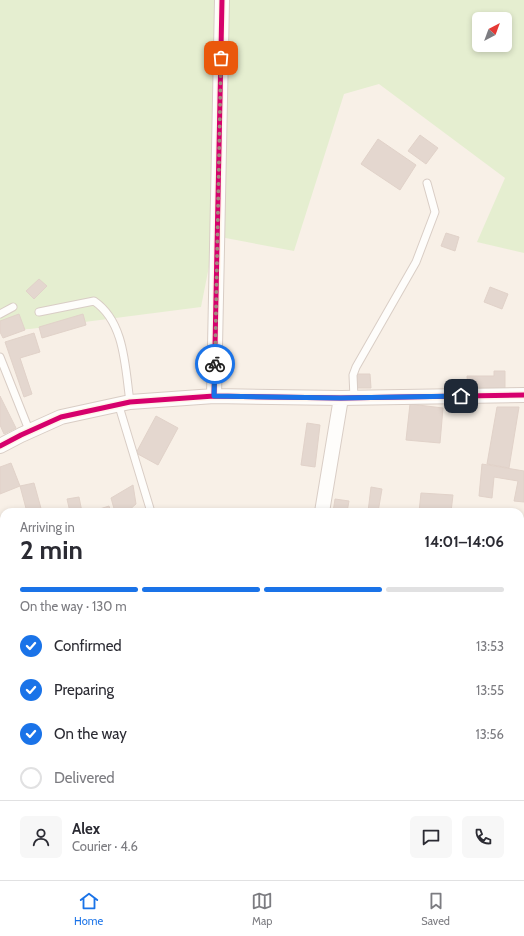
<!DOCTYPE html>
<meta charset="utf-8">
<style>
:root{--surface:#fff;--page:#f7f7f7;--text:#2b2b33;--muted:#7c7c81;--line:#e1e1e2;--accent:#1a73e8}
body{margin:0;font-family:Cabin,sans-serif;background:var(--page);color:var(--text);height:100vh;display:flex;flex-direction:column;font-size:15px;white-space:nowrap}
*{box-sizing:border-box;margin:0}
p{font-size:13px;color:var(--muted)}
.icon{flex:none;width:22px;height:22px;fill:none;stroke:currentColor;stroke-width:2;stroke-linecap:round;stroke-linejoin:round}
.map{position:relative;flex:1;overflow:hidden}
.side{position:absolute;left:0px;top:508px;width:524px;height:372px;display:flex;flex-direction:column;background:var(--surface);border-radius:12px 12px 0 0;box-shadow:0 2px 6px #0003}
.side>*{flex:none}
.needle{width:26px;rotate:41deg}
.tools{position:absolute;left:472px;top:12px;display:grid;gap:8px}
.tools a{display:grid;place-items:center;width:40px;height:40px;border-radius:6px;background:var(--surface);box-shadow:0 2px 6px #0003;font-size:20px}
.pin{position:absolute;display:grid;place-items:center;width:34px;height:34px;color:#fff;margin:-17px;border-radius:8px;box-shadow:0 2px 6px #0006}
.courier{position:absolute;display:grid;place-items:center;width:40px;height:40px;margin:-20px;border:3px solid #1a73e8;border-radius:50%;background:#fff;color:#222;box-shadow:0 1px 5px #0007}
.overview em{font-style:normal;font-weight:700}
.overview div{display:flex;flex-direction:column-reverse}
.overview{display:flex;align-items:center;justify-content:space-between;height:68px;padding:0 20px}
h1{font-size:26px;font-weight:700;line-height:30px}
.bar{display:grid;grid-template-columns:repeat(4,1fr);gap:6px 4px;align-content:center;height:48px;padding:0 20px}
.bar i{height:5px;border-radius:3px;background:var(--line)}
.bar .selected{background:var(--accent)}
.bar p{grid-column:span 4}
.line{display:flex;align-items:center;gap:10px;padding:0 20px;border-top:1px solid var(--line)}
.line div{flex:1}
.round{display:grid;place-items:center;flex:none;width:42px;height:42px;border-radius:6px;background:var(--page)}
ol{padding:0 20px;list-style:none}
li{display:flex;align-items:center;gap:12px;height:44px}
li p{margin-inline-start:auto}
li .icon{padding:4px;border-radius:50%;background:var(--accent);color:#fff;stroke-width:4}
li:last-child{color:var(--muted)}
li i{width:22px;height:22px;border:2px solid var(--line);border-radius:50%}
.tab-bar{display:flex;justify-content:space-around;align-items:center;height:56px;border-top:1px solid var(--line);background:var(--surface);font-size:11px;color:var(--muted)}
.tab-bar a{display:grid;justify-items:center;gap:2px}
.tab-bar .selected{color:var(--accent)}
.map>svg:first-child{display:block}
</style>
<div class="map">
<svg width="524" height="880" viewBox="0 0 524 880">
<rect width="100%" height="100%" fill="#f8f0e7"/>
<path fill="#f4e3d5" d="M407,876H493L510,880H383Z"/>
<path fill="#e5eed0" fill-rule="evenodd" d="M0,0H524V253L477,242L505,178L379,84L344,94L294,251L215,236L201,307L30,329L0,330ZM479,19H505V45H479Z"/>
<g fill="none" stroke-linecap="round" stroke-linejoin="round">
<path stroke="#c8eae9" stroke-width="15" d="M520,866L524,867
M253,880L268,876"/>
</g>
<path fill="#e4d7cf" stroke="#e1d2c9" d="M420,135L438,148L426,164L408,151Z
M378,139L416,165L400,190L361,164Z
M446,233L459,237L455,251L441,246Z
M39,279L47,286L34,299L26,291Z
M490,287L508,294L502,309L484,302Z
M19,314L25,330L3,338L0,332V321Z
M83,314L86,325L42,338L39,327Z
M34,333L40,352L20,358L32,394L24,397L5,342Z
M494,371H505V388H468L467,376H494Z
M356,374H370L371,388H357Z
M0,396L16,428L4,434L0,425Z
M410,404L443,408L440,443L406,440Z
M497,407H519L509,468L487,464Z
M156,416L178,428L158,465L136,453Z
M307,423L320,425L315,467L301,465Z
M11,463L20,486L0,494V467Z
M482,464L524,471V502L514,501L518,481L494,477L492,498L479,496Z
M34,483L42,512H27L20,486Z
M133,485L136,504L127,512H115L111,498Z
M371,487L382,489L378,512H368Z
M421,493L453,495L451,512H419Z
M79,497L82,512H70L67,499Z
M335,499L349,501L347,512H333Z
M109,506L111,512H90Z
M0,611L1,619H4V641L1,645L4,647V655L2,658L0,657Z
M4,666V683L0,682V671Z
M0,734L4,735V746L0,745Z
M3,760H4V795L0,794V774Z
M0,794L4,795V823L0,822Z"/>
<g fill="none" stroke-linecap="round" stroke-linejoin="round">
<g stroke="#d9cdc5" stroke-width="9">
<path id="lane" d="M39,312L94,301C125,322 125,367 130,402
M0,314L13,307
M0,357L29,430
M354,398L353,375L356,367L416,262L435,212L427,183
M118,403L151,512
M520,544H524
M0,854L4,857
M33,876L39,880
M72,880V876"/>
</g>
<g stroke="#d9cdc5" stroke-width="16">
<path id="street" d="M214,396L222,0
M0,446L21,435L61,417L130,402L214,396L341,398L524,395
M322,512L341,398
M0,573L4,571
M520,673L524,644
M520,838L524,839
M468,876L482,880
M184,880L197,876
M351,880L371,876"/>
</g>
<use href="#lane" stroke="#fefdfb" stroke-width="7"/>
<use href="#street" stroke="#fefdfb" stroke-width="14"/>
<g stroke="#fff4e9" stroke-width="8">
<path id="cycleway" d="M214,396L222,0
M0,446L21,435L61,417L130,402L214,396L341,398L524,395"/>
</g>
<use href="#cycleway" stroke="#d6006c" stroke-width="5"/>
</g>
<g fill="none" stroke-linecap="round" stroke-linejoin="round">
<path stroke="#a58a7e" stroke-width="4" stroke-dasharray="0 7.2" d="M215,364L221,58"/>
<path stroke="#1a73e8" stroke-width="5" d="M215,364L214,396L340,398L461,396"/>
</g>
</svg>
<div class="tools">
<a><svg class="needle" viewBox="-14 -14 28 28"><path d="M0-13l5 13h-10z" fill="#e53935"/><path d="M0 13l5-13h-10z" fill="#7c7c81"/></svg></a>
</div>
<div class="pin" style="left:221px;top:58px;background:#ea580c"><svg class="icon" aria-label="bag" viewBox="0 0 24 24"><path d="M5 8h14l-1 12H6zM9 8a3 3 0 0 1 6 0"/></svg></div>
<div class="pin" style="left:461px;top:396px;background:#1f2937"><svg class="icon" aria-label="home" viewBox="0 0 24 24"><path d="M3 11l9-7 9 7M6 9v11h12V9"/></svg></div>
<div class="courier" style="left:215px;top:364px"><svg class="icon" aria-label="bike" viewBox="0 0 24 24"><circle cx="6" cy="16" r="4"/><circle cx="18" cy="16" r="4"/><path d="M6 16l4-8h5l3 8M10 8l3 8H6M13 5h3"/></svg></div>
<section class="side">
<div class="overview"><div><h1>2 min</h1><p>Arriving in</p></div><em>14:01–14:06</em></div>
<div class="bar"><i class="selected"></i><i class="selected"></i><i class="selected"></i><i></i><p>On the way · 130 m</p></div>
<ol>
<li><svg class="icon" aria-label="check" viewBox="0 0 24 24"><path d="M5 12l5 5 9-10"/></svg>Confirmed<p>13:53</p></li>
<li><svg class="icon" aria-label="check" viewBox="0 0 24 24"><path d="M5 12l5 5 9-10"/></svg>Preparing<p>13:55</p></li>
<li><svg class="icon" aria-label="check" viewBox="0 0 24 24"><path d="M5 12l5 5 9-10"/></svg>On the way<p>13:56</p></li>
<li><i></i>Delivered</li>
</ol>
<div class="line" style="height:72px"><a class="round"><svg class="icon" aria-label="person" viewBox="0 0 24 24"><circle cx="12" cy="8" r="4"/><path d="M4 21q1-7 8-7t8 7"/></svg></a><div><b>Alex</b><p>Courier · 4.6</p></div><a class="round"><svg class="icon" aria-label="chat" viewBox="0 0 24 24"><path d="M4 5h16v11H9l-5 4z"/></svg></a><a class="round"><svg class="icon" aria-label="phone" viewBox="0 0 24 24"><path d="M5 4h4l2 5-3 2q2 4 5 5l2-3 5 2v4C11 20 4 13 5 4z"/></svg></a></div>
</section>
</div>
<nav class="tab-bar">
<a class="selected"><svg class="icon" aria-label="home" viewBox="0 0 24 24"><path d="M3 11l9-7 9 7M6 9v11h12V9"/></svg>Home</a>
<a><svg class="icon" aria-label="map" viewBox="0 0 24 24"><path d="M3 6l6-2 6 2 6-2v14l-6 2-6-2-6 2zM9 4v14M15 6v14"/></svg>Map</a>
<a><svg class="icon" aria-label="saved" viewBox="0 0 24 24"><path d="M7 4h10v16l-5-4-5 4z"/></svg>Saved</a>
</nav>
